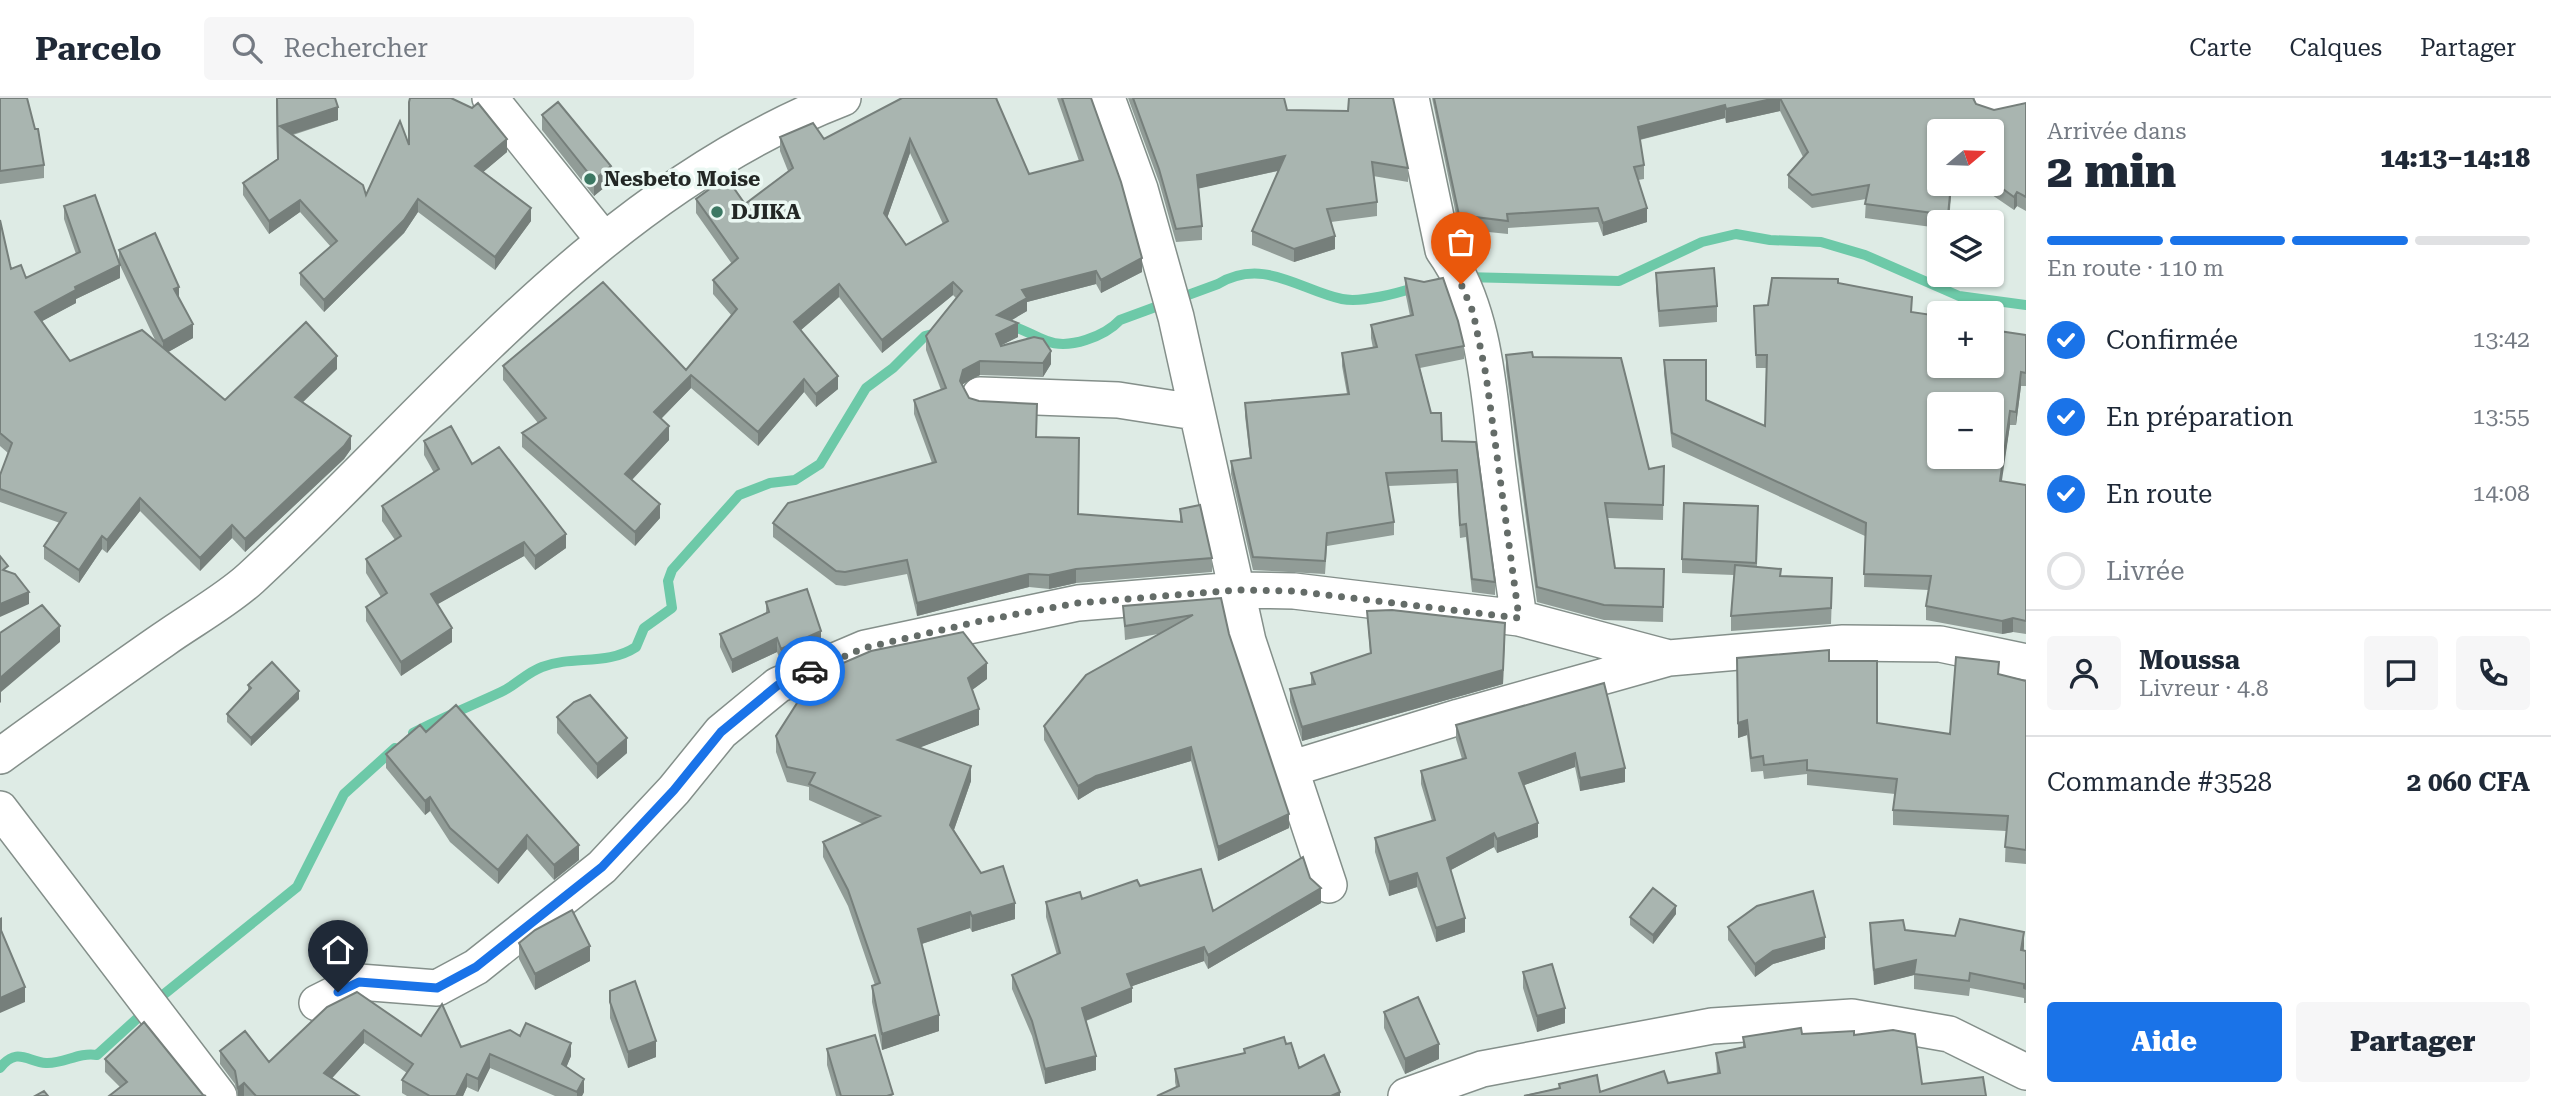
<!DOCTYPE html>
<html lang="fr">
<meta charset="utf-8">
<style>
:root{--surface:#fff;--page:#f6f6f7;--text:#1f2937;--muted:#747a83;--line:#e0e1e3;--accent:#1a73e8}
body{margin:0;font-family:"Roboto Serif",serif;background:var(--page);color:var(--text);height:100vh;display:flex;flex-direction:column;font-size:26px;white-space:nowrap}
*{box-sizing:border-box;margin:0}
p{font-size:23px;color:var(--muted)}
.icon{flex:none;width:38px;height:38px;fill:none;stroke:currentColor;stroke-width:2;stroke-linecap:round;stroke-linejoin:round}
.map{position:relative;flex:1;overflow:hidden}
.side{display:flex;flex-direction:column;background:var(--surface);width:525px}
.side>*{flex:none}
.needle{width:46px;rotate:71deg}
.buttons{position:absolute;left:1927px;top:21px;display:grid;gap:14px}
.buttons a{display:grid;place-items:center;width:77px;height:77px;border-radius:7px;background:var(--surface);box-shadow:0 2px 5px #0004;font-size:35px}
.pin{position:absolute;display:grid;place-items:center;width:60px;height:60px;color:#fff;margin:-72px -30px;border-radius:50% 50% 50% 0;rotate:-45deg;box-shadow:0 0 7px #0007}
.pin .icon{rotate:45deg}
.courier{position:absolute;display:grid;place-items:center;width:70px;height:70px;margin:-35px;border:5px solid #1a73e8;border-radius:50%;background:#fff;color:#222;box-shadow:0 2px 9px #0007}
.headline em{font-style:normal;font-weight:800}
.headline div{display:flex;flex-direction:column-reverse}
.headline{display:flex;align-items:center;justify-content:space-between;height:119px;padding:0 21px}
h1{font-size:46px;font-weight:800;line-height:52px}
.bar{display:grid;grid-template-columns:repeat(4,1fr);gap:10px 7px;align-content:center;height:84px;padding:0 21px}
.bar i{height:9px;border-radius:5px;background:var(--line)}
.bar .on{background:var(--accent)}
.bar p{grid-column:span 4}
.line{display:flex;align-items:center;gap:18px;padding:0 21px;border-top:2px solid var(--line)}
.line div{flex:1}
.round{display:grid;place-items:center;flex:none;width:74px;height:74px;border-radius:7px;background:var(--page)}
ol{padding:0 21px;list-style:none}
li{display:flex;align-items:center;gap:21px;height:77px}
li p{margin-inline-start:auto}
li .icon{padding:7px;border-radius:50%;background:var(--accent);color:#fff;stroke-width:4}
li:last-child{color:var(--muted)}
li i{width:38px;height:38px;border:4px solid var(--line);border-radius:50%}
.button{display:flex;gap:14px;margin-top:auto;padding:14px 21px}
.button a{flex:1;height:80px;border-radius:7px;background:var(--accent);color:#fff;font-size:28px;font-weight:800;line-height:80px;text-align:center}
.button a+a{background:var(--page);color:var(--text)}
header{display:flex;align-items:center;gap:42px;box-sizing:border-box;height:98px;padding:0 35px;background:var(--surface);border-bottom:2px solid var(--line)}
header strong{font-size:33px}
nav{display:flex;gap:38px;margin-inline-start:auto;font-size:24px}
.search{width:490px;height:63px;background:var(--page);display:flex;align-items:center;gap:18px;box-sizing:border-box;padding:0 24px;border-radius:7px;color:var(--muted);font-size:26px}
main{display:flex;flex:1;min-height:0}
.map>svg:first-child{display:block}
</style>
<header>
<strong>Parcelo</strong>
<div class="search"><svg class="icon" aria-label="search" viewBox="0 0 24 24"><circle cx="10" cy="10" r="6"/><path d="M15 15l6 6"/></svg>Rechercher</div>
<nav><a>Carte</a><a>Calques</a><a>Partager</a></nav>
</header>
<main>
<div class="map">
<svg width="2026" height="998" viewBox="0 0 2026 998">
<rect width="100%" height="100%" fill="#deebe5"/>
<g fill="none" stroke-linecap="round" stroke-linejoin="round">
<path stroke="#6dc9a8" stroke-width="10" d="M1463,179L1619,183L1702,144L1736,136L1770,142L1821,144L1865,157L1959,198L2026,207
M1006,226C1022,230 1033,238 1047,243C1069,252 1105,238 1120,222L1218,186C1263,159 1300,192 1342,201C1361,205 1398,195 1417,189
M413,635C441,620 471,608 501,594C516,587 526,575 542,569C573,557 607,568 636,549L644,530L672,510L668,483L672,472L739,397L770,385L795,382L820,366L866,290L893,270L925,238L940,234
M0,970C17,948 28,964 46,965C64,966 78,954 97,957L163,897L297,789L344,696L395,650"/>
<g stroke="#848f8a" stroke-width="38">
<path id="street" d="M490,0L603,141
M1107,0L1140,91L1176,219L1248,543L1329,787
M1411,0L1443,152C1488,214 1489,304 1499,377C1505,425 1512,473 1519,520
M1991,6L2021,0
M980,297L1118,302L1195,314
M0,658C54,619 108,580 163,542C191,522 226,503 251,480C437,308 600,94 843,0
M1290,671L1459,619L1669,560L1843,545L1940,546L2026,564
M0,711L219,998
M317,905L359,884L437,890L476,869L602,769L674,692L721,634L778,587L865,550L1078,505L1237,492L1294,493L1519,520L1669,560
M1406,998L1482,971L1712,928L1852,919L1949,936L2026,974"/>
</g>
<use href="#street" stroke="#fff" stroke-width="35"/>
</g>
<path fill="#919c97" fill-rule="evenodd" d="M0,0L44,67V80L0,86Z
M276,0L338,22L293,37L366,97L409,47L507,54L483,74L531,123L495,172L418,114L404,135L324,214L300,187V175L331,149L300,114L269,136L243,97V85L277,61Z
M902,0H998L996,1L1029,76L1079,63L1057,0H1091L1142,174L1101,195L1096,186L1027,204V213L1011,222L1018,239L1001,247L1051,266L1043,279L980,277L963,286V288L969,300L1036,339L1078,416L1180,423V411L1212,460V474L1076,485L1049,491L1029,489L917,518L907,476L845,488L836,487L773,439V425L932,365L914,316V302L941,292L926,252V238L956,200L953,197L882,255L839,199L801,232L838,291L816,309L804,294L758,348L691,290L661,321L669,342L632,382L660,420L635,448L522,349V335L538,325L503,282V268L686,272L732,218L713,196V182L732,166L696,115V101L745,106L788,73L780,53V39L824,41ZM910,55L943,126L906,147L887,120Z
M1128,0H1284L1287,12L1408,70V84L1373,78L1377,104V118L1331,124L1335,151L1294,164L1252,147V133L1278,73L1199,90L1202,128V142L1176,144L1159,84Z
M1432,0H1974L1976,6L1994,12L2026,5V113L2017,108L2014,112L1976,86H1992V33H1939L1952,86L1949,124H1939V130L1865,120L1866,101L1812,110L1788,90V77L1803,59L1780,13L1726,25L1725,20L1640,42L1644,67V81L1638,82L1647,124L1603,138L1598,124L1508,130V136L1459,131Z
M542,17L611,84L594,98L542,32Z
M64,108L120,180L76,201V205L42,223L70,263L156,244L119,165V152L179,201L193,240L168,254L225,302L337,271L302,304L351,351L344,361L245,454L232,440L200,473L140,413L107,455L102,451L79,485L44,461V448L60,425L0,404V377L8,355L0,348V122L11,171L26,180L76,156L64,121Z
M1656,175L1717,208V224L1659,229L1656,191Z
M1405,180L1464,248V261L1420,270L1431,315L1442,343L1476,344L1495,484V497L1472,494L1466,439L1460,440L1457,385L1388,388L1394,424V437L1327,448L1325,476L1253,472L1231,376V363L1250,360L1245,318V305L1347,296L1342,268V255L1373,250L1371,240V227L1410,218L1405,193Z
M1838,185L1912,214L1939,268L2026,237V288H2021L2016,327H2010L2001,383L2026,387V536L2013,534L2002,536L1926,522V508L1929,492L1864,489L1865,438L1672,349L1664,275V262L1706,302L1765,328L1766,270H1756L1754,208L1768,207Z
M1506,257L1533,259L1649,371L1664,368L1663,422L1608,420L1615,470L1664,471L1663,524L1604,522L1537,504L1506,271Z
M424,343L472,366L566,450L535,472L524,458L437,506L452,544L401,578L366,523V509L381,499L366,475V461L395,442L382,423V408L434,375L424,357Z
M1758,408L1757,469L1832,496L1831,526L1731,533V518L1734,477L1682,475V461Z
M1221,500L1229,536L1289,730L1218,763L1191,663L1096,691L1078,702L1044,642V628L1158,536L1125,542L1123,508Z
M766,504L821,547L781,564L777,554L732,575L720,549V536L766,515Z
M1367,513L1505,539L1503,586L1302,643L1290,604V591L1311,587V575L1370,556Z
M1737,560L1829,563L1877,625L1950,636L1999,576L2026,583V766L2005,764L2006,733L1893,727V712L1895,696L1807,687V676L1764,681L1763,673L1751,674L1747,637L1738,640Z
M987,581L972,592L979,627L920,649L971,683L954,732L981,775L1015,821L972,834L970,830L922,846L939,933L882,952L872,904V888L875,887L848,808L823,759V744L863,726L809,702V689L787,684L776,654V638Z
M1604,585L1625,684L1580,693L1575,669L1524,687L1538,739L1497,755L1494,749L1451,772L1465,834L1436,844L1417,789L1389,798L1375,754V740L1432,723L1421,686V673L1462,661L1456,641V627Z
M248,587L299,601L251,648L227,624V616L248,594Z
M557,619L627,655L597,681L557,635Z
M426,634L579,762L554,782L527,751L498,786L450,744L430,713L425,717L386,670V656Z
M1310,780L1321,805L1208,871L1204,863L1132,888V904L1086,923L1096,972L1045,986L1032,938L1012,891V877L1057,857L1046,819V804L1082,801L1140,788L1213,813Z
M1676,816L1653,846L1630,827V819Z
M1870,825L1905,832L2024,848V852L2026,853V905H2024V900L1970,890L1969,898L1914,891V877L1874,887L1870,840Z
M1728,829L1825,851L1773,866L1755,879L1728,842Z
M519,845L590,863L535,892L519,861Z
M1523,874L1565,925L1537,934L1523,890Z
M610,893L656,959L628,970L610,920Z
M327,909L461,949L520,938L571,958L566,969L584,994L582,998H555L490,970L478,994L467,989L463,998H407L402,995V982L407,975L364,945L332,980L359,998H237L235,986L220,966V953L269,964Z
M1384,914L1439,961L1405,976L1384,930Z
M1802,936L1854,937L1922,986L1986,998L1524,997L1559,990V986L1600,994L1668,985L1717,976L1716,955L1743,949V939Z
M1286,946L1299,970L1340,998L1176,989L1175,984V971L1244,955V951Z
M827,951L893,998H836L827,967Z
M105,961L203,997L120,989L105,974Z"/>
<path fill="#767f7b" d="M1776,0H1780V13L1726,25V11Z
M1725,7V20L1638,42V29Z
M338,9V22L280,40V28Z
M507,41V54L475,81V68Z
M910,41V55L884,129V115Z
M1285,58V71L1197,91V77Z
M611,68V84L594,98V82Z
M1951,86H1952L1948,124V117Z
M2017,94V108L2014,112V99Z
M418,101V114L404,135L324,214V202Z
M300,102V114L269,136V123Z
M531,110V123L495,172V159Z
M1647,110V124L1603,138V125Z
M1335,138V151L1294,164V151Z
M1142,160V174L1101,195V182Z
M120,167V180L76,201V205L35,227V214L75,189Z
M1096,173V186L1027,204V213L997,231V217L1022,192Z
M953,184V197L882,255V242Z
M839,186V199L794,238V224Z
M179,189V203L174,191Z
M1018,225V239L996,250V236Z
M193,226V240L163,257V243Z
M1051,253V266L1043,279V265Z
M337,258V271L295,312V299Z
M980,263V277L963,286L960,297V283L963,272Z
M2021,274V288L2016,327V314Z
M691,277V290L654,328V314Z
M838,278V291L816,309V296Z
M804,281V294L758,348V334Z
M2010,313V327L2000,396V383Z
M669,328V342L625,389V376Z
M351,338V351L344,361L245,454V441Z
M140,400V413L107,455V442Z
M660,406V420L635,448V434Z
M232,427V440L200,473V460Z
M566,436V450L535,472V458Z
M102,438V451L79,485V472Z
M524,444V458L431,510V496Z
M1076,471V485L1049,491V477Z
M1029,476V489L917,518V505Z
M29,494V506L0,519V506Z
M2013,520V534L2002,536V523Z
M1505,525L1503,586L1302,643V629Z
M60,528V544L1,594V604L0,605V580Z
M452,530V544L401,578V564Z
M821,533V547L781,564V551Z
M777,540V554L732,575V562Z
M987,565V581L968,595V580Z
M299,593V601L251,648V640Z
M979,611V627L898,658V642Z
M1747,622V637L1738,640V625Z
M627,640V655L597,681V666Z
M1191,649V663L1096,691L1078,702V688L1096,678Z
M1575,655V669L1519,689V675Z
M971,668V683L950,743V727Z
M1625,670V684L1580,693V680Z
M430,699V713L425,717V703Z
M1289,716V730L1218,763V749Z
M1538,725V739L1497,755V741Z
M1494,735V749L1447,774V760Z
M527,737V751L498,786V772Z
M579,747V762L554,782V767Z
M1417,775V789L1389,798V784Z
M1321,790V805L1208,871V857Z
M1015,805V821L972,834V818Z
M1676,808V816L1653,846V837Z
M970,814V830L918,847V831Z
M2,819V834L0,836V820Z
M1465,820V834L1436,844V830Z
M2024,834V848L2021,867V852Z
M1825,839V851L1773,866L1755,879V866L1773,853Z
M590,848V863L535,892V876Z
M1204,849V863L1127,890V876Z
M1916,862L1914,877L1874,887V872Z
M25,889V904L0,915V900Z
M1132,890V904L1082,924V910Z
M1565,910V925L1537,934V918Z
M939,917V933L882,952V936Z
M364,932V945L324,989V975Z
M656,943V959L628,970V954Z
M571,945V958L562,980V966Z
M1439,946V961L1405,976V961Z
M490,956V970L478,994V981Z
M1096,958V972L1045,986V971Z
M467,976V989L463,998H456Z
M584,981V994L582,998H577V994Z
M244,985V998H238V990Z
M1340,994V998H1331Z"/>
<path fill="#a9b5b0" stroke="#767f7b" stroke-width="2" fill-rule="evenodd" d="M0,0H27L35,31H38L44,67L0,73Z
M277,0H335L338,9L280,28L363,87L366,97L400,23L409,47V4L410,0H451L472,10L478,5L507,41L475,68L531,110L495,159L418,101L404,122L324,202L300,175L337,143L300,102L269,123L243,85L278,61Z
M902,0H996L1029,76L1083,62L1062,0H1091L1121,84L1142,160L1101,182L1096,173L1022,192L1027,200L997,217L1018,225L996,236L1001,248L1034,239L1043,241L1051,253L1043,265L980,263L963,272L960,283L969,300L979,303L1037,306L1036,339L1079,340L1078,416L1182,424L1180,411L1200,407L1212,460L1076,471L1049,477L1029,476L917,505L907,462L845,474L836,473L773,425L788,405L936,364L914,302L946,290L926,238L962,193L953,184L882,242L839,186L794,224L838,278L816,296L804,281L758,334L691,277L654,314L669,328L625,376L660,406L635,434L522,335L546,320L503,268L603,184L686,272L737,211L713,182L738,160L696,101L726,79L745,106L793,70L780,39L813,25L824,41ZM910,41L948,123L906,147L884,115Z
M1133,0H1284L1287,12L1348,13L1349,0H1393L1408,70L1372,64L1377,104L1327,111L1335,138L1294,151L1252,133L1285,58L1197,77L1202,128L1176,131L1159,71Z
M1434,0H1776L1726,11L1725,7L1638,29L1644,67L1634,69L1647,110L1603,125L1598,110L1507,116L1508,123L1459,117Z
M1780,0H1973L1976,6L1994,12L2026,5V99L2017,94L2014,99L1992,83V33H1939V86H1951L1948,117L1865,106L1869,87L1812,97L1788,77L1808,54Z
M558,4L611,68L594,82L542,17Z
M95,97L120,167L75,189L76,192L35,214L70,263L142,232L225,302L306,224L337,258L295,299L351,338L344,348L245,441L232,427L200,460L140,400L107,442L102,438L79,472L44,448L66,415L0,391V377L12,345L0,335V122L11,171L21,167L26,180L80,154L64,108Z
M155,135L179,189L174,191L193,226L163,243L119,152Z
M1714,170L1717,208L1659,213L1656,175Z
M1405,180L1424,184L1443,180L1458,223L1464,248L1416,257L1431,315H1441L1442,343L1476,344L1495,484L1472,481L1466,426L1460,427L1457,372L1386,375L1394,424L1327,435L1325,463L1253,459L1231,363L1251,360L1245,305L1349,296L1342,255L1377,249L1371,227L1413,217Z
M1772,180L1838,181V185L1912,199L1911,214L1939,218V268H1992V232L2026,237V275L2021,274L2016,314L2010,313L2000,383L2026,387V523L2013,520L2002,523L1926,508L1931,478L1864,476L1866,425L1672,335L1664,262H1706V302L1765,328L1767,257H1756L1754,208L1768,207ZM1939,306H1992V359H1939Z
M1532,254L1533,259L1621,260L1649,371L1664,368L1663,407L1605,405L1615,470L1664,471L1663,509L1604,507L1537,489L1506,257Z
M451,328L472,366L499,349L566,436L535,458L524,444L431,496L452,530L401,564L366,509L387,495L366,461L401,438L382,408L439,371L424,343Z
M1684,405L1758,408L1756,465L1682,461Z
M0,458L8,468L3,472L15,476L29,494L0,506Z
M1735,467L1781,471L1780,478L1832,480L1831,510L1731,518Z
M807,491L821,533L781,551L777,540L732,562L720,536L769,514L766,504Z
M1221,500L1229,536L1289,716L1218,749L1191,649L1096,678L1078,688L1044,628L1086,577L1193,517L1125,528L1123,508Z
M42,507L60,528L0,580V535Z
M1392,512L1505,525L1503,572L1302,629L1290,591L1315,586L1311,575L1371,555L1367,513Z
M963,534L987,565L968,580L979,611L898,642L971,668L950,727L981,775L1003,768L1015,805L972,818L970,814L918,831L939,917L882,936L872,888L880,885L848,792L823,744L880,718L809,686L815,675L787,669L776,638L815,577L871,553Z
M1829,552V563H1877V625L1950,636L1956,559L1999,564L1998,576L2026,583V752L2005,749L2008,718L1893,712L1897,681L1807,672V662L1764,667L1763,658L1751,660L1747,622L1738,625L1737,560Z
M272,564L299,593L251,640L227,616L251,590L248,587Z
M1604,585L1625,670L1580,680L1575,655L1519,675L1538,725L1497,741L1494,735L1447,760L1465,820L1436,830L1417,775L1389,784L1375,740L1435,722L1421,673L1466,660L1456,627Z
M590,597L627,640L597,666L557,619L574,604Z
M456,607L579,747L554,767L527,737L498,772L450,730L430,699L425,703L386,656L420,627L426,634Z
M1303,759L1310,780L1321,790L1208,857L1204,849L1127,876L1132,890L1082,910L1096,958L1045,971L1032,923L1012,877L1060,855L1046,804L1080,794L1082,801L1137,782L1140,788L1201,771L1213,813Z
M1653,790L1676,808L1653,837L1630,819Z
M1813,793L1825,839L1773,853L1755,866L1728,829L1757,808Z
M572,812L590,848L535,876L519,845L535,832Z
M1960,821L2024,834L2021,852L2026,853V891L2024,890V886L1970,875L1969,883L1914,876L1916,862L1874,872L1870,825L1903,822L1905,832L1955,838Z
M0,830L25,889L0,900Z
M1552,866L1565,910L1537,918L1523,874Z
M635,883L656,943L628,954L610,904V893Z
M357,894L421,938L442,906L461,949L510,932L520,938L526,925L571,945L562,966L584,981L577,994L490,956L478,981L467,976L456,998H430L402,982L413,966L364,932L324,975L359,998H256L244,985L238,990L235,973L220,953L245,933L269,964L327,909Z
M1418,899L1439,946L1405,961L1384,914Z
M144,924L203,997L206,998H109L127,984L105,961Z
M1801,930L1802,936L1854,933V937L1893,932L1915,936L1922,986L1983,979L1986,998H1524L1560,990L1559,986L1597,977L1600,994L1664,973L1668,985L1720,975L1716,955L1745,949L1743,939Z
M875,937L893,996L887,998H841L827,951Z
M1284,939L1286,946L1291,945L1299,970L1324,957L1340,994L1331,998H1157L1179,988L1175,971L1245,955L1244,951Z
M44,993L48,998H35Z"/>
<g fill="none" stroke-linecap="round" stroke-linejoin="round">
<path stroke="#646c68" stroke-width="7" stroke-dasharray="0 12.6" d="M810,573L864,550L985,522L1078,505L1237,492L1294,493L1519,520L1486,277L1473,214L1461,186"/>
<path stroke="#1a73e8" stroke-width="9" d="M338,894L359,884L437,890L476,869L602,769L674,692L721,634L778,587L810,573"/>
</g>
<g fill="#3c7863" stroke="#ebf8f3" stroke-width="2.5">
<circle cx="590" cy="81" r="7"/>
<circle cx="717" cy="114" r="7"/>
</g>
<g text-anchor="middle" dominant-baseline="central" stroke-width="7" stroke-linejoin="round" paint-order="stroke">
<g font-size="21" font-weight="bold" fill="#232725" stroke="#ebf8f3" text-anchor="start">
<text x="604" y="81">Nesbeto Moise</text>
<text x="731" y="114">DJIKA</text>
</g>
</g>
</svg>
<div class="buttons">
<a><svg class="needle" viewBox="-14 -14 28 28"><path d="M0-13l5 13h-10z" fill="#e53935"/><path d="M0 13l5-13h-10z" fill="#747a83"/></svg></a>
<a><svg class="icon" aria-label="layers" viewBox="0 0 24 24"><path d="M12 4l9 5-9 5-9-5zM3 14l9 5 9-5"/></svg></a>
<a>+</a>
<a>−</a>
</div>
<div class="pin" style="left:1461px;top:186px;background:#ea580c"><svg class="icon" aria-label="bag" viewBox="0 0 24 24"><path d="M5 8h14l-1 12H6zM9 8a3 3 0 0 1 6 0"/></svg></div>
<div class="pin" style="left:338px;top:894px;background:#1f2937"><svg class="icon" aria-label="home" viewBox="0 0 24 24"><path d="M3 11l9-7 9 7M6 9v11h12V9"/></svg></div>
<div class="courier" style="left:810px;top:573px"><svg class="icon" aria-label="car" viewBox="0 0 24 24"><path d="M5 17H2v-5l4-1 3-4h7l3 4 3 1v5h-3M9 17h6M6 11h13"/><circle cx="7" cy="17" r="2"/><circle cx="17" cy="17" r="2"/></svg></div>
</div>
<section class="side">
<div class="headline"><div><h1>2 min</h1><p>Arrivée dans</p></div><em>14:13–14:18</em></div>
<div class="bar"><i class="on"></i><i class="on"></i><i class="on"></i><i></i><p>En route · 110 m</p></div>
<ol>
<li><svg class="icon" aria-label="check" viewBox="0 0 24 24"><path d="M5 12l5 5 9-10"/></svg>Confirmée<p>13:42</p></li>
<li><svg class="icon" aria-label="check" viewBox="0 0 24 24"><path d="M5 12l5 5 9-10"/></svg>En préparation<p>13:55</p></li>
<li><svg class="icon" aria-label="check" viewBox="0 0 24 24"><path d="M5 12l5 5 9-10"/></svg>En route<p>14:08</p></li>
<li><i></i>Livrée</li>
</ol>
<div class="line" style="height:126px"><a class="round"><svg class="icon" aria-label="person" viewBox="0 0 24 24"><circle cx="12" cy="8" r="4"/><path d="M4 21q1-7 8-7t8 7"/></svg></a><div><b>Moussa</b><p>Livreur · 4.8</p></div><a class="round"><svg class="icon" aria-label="chat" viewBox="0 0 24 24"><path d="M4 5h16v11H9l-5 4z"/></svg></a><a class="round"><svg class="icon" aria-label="phone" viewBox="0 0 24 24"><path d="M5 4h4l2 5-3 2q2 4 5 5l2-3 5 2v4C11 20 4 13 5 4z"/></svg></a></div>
<div class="line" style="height:91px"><div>Commande #3528</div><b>2 060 CFA</b></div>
<div class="button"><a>Aide</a><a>Partager</a></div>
</section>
</main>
